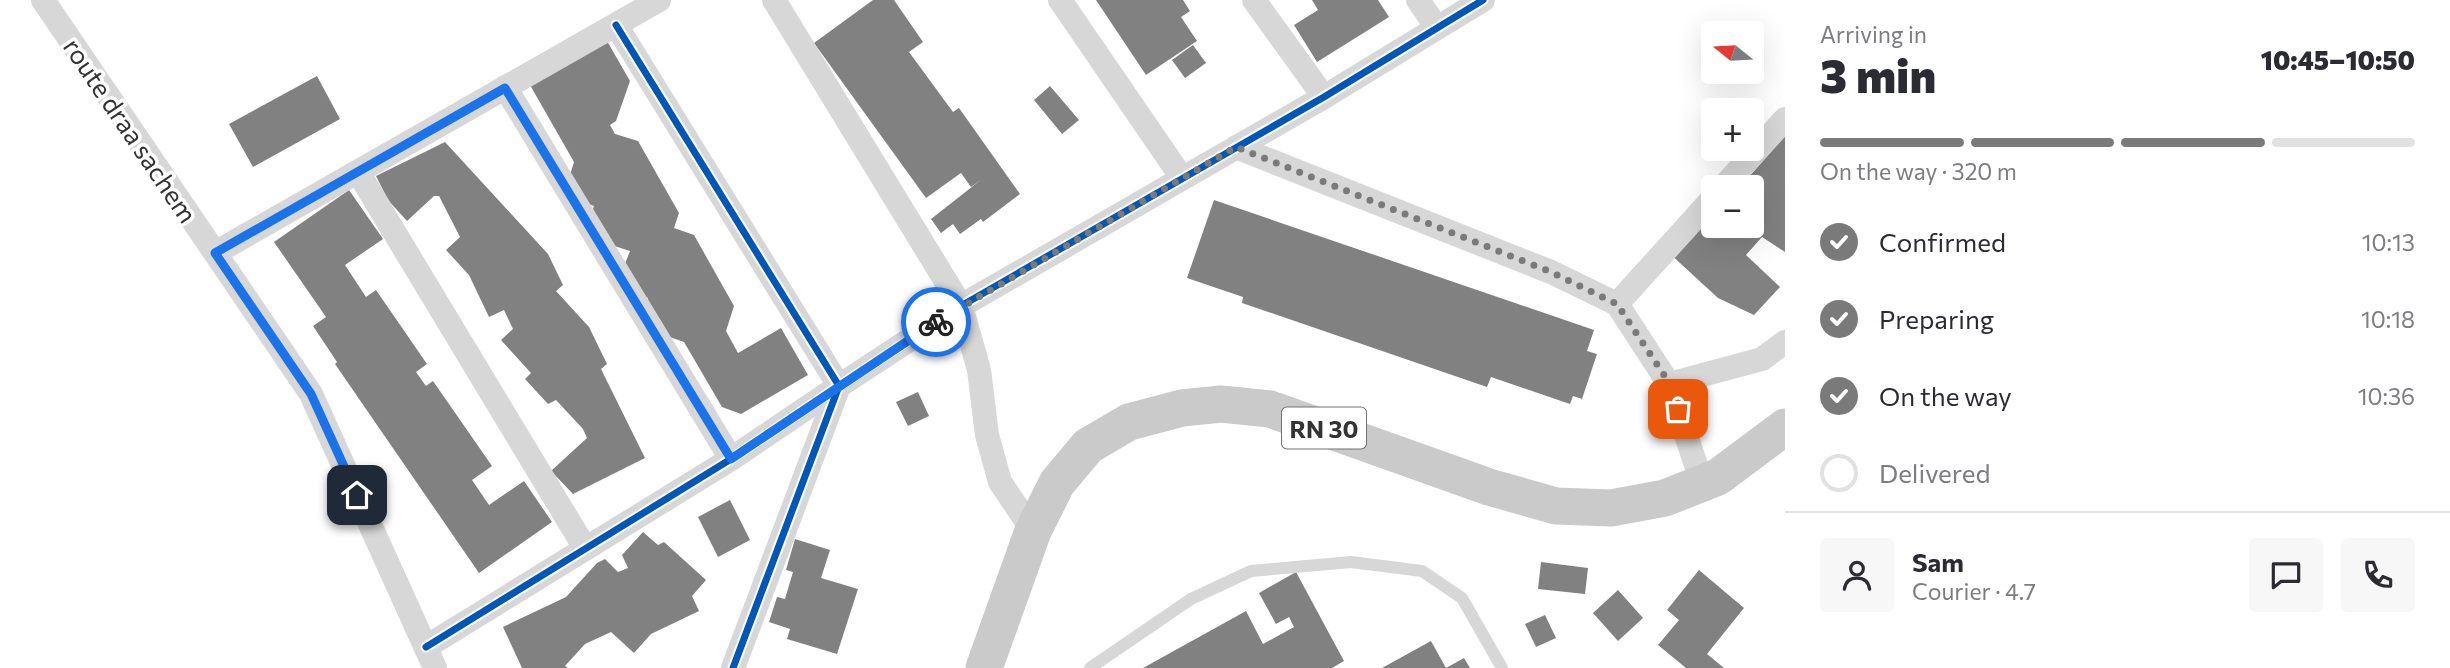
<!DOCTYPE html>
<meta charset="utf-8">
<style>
:root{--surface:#fff;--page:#f7f7f7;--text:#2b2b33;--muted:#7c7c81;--line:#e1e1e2;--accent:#7a7a7a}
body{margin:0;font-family:Commissioner,sans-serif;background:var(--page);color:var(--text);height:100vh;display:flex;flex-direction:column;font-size:26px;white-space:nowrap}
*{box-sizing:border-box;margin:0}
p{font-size:23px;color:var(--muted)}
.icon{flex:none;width:38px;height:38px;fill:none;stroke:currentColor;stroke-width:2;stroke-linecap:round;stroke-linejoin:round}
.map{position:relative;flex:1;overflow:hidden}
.sheet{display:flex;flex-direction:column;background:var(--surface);width:665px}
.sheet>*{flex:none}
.needle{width:46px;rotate:288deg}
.buttons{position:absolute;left:1701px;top:21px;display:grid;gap:14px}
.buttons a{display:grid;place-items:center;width:63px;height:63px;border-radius:7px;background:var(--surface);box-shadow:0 7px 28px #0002;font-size:35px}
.pin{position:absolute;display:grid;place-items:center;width:60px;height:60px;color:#fff;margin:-30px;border-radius:14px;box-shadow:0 4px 10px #0006}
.courier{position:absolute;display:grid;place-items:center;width:70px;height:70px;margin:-35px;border:5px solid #1a73e8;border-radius:50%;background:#fff;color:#222;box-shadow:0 2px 9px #0007}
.headline em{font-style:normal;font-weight:800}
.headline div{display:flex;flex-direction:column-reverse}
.headline{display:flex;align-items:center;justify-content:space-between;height:119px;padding:0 35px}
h1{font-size:46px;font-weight:800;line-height:52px}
.bar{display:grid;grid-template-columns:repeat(4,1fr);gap:10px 7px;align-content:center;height:84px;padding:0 35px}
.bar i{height:9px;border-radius:5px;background:var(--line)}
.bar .selected{background:var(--accent)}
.bar p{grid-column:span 4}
.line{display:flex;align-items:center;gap:18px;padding:0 35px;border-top:2px solid var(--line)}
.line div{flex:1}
.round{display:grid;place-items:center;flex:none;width:74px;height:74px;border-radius:7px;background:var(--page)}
ol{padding:0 35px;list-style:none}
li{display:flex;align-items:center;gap:21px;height:77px}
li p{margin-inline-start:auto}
li .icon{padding:7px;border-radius:50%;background:var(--accent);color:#fff;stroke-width:4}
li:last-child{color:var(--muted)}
li i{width:38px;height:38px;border:4px solid var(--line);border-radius:50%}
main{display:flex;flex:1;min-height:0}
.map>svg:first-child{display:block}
</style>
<main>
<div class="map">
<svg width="1785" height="668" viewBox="0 0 1785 668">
<rect width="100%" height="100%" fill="#fff"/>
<path fill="#818181" d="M873,0H894L923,42L909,52L953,112L959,108L1020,194L983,222L981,219L960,234L953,224L941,233L931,219L982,179L971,187L961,173L926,198L814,43Z
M1096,0H1183L1190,11L1181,17L1197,41L1146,75Z
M1312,0H1378L1389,17L1317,62L1294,25L1318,10Z
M607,41L630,81L616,121L610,125L615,134L638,141L679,213L674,228L694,235L734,306L726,331L738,353L781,328L808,375L741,414L722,407L684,342L661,334L645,307L648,298L638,294L623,269L630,251L608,244L591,214L594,206L583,202L569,178L574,162L530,85Z
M1193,45L1206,63L1185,78L1172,60Z
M317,76L340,119L253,167L229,124Z
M1050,86L1079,120L1062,134L1034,100Z
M1785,136V252L1762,237L1746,255L1780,287L1754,315L1718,298L1668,252L1692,224L1702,229L1713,217V226H1752V187H1740Z
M445,142L548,254L563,285L556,291L589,327L607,364L601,369L645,458L573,494L551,471L587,438L583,429L556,400L548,404L525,379L531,373L501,340L513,329L504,310L489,317L469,275L446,250L460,237L439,196H434L407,221L388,200L376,176Z
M349,190L383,239L345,265L366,297L376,290L427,364L416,372L426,386L433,381L492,466L472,480L489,505L524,481L552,522L479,573L335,364L337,362L313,326L326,317L274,242Z
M1214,200L1594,330L1587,351L1597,354L1582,399L1573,396L1570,404L1491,377L1487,387L1242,303L1243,297L1187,278Z
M918,392L929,416L908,426L896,402Z
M730,500L750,540L718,557L698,517Z
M643,532L658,545L664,542L706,580L692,596L699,611L651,634L634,653L611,632L585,644L565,666L568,668H522L503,627L566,597L597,563L605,559L618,572L628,568L622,555Z
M795,539L830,550L821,578L858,589L837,654L787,639L790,629L769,622L777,597L785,599L793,572L786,570Z
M1541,562L1588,568L1585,594L1538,589Z
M1699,570L1744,608L1707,654L1724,668H1686L1658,645L1679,620L1667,610Z
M1296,572L1344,661L1332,668H1143L1246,611L1263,644L1294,627L1289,617L1276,624L1259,593Z
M1618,590L1643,618L1618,641L1593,613Z
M1545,615L1556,638L1536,647L1525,624Z
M1431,641L1446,668L1464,658L1470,668H1382Z"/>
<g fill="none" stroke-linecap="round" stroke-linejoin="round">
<path stroke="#d7d7d7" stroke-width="12" d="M1090,668L1191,599L1251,571L1351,562L1422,571L1462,598L1502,668"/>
<path stroke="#d7d7d7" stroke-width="24" d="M43,0L311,394L435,668
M774,0L961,306L979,370L987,435L1000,482L1033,531
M1060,0L1182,178
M1254,0L1324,97
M1418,0L1437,28
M616,25L839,386L961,306L1324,97L1483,0
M505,87L731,459
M1236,147L1551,272L1617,304L1669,384L1702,483
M358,172L585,548
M1723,187L1785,119
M215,253L659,0
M1617,304L1713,198
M1669,384L1762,359L1785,342
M426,647L731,459L839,386L733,668"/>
<path stroke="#cacaca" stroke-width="37" d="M984,668L1033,531L1057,483L1088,446L1129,422L1182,408L1221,404L1270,409L1489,487L1556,506L1611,508L1665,498L1718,477L1785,427"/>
<g stroke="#fff" stroke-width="11">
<path id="cycleway" d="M616,25L839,386L961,306L1324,97L1483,0
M426,647L731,459L839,386L733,668"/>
</g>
<use href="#cycleway" stroke="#0057b8" stroke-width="7"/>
</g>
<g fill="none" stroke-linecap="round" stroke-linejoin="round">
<path stroke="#7a7a7a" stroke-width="7" stroke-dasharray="0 12.6" d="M936,322L1236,147L1551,272L1617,304L1670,384L1678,409"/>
<path stroke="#1a73e8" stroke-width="9" d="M357,495L311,394L215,253L505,88L731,459L936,322"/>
</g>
<g text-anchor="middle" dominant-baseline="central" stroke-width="7" stroke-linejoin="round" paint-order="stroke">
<rect fill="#fff" stroke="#707070" stroke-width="2" x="1282" y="407.5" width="84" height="41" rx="5"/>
<g font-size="24" font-weight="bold" fill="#333">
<text x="1324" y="428">RN 30</text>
</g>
<g font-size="26" fill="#333" stroke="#fff">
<text transform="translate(131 130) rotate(56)">route draa sachem</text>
</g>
</g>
</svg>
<div class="buttons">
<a><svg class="needle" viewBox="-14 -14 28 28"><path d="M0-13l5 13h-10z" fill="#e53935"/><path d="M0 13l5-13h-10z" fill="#7c7c81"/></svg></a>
<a>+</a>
<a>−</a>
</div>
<div class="pin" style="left:1678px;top:409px;background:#ea580c"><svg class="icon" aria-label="bag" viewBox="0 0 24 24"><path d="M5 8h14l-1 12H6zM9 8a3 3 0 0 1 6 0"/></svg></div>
<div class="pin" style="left:357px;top:495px;background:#1f2937"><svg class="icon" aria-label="home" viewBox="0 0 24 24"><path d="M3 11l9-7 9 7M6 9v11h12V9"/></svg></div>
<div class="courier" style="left:936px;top:322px"><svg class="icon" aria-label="bike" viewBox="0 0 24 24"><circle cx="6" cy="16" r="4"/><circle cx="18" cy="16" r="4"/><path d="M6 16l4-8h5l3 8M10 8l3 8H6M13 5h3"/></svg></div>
</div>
<section class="sheet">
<div class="headline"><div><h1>3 min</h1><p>Arriving in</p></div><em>10:45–10:50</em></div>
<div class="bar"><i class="selected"></i><i class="selected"></i><i class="selected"></i><i></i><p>On the way · 320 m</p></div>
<ol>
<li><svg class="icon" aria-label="check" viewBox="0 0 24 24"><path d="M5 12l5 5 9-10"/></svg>Confirmed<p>10:13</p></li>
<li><svg class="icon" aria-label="check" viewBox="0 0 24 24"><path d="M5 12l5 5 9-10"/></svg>Preparing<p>10:18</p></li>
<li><svg class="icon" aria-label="check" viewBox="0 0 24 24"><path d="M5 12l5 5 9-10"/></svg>On the way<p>10:36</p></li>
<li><i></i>Delivered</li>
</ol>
<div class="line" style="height:126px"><a class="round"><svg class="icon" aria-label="person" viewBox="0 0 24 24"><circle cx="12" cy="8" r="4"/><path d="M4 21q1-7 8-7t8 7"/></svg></a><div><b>Sam</b><p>Courier · 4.7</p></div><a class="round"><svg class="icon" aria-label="chat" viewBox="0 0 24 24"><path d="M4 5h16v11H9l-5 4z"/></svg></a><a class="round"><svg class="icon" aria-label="phone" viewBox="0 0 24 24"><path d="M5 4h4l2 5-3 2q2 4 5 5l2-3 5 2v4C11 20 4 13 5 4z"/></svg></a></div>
</section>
</main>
